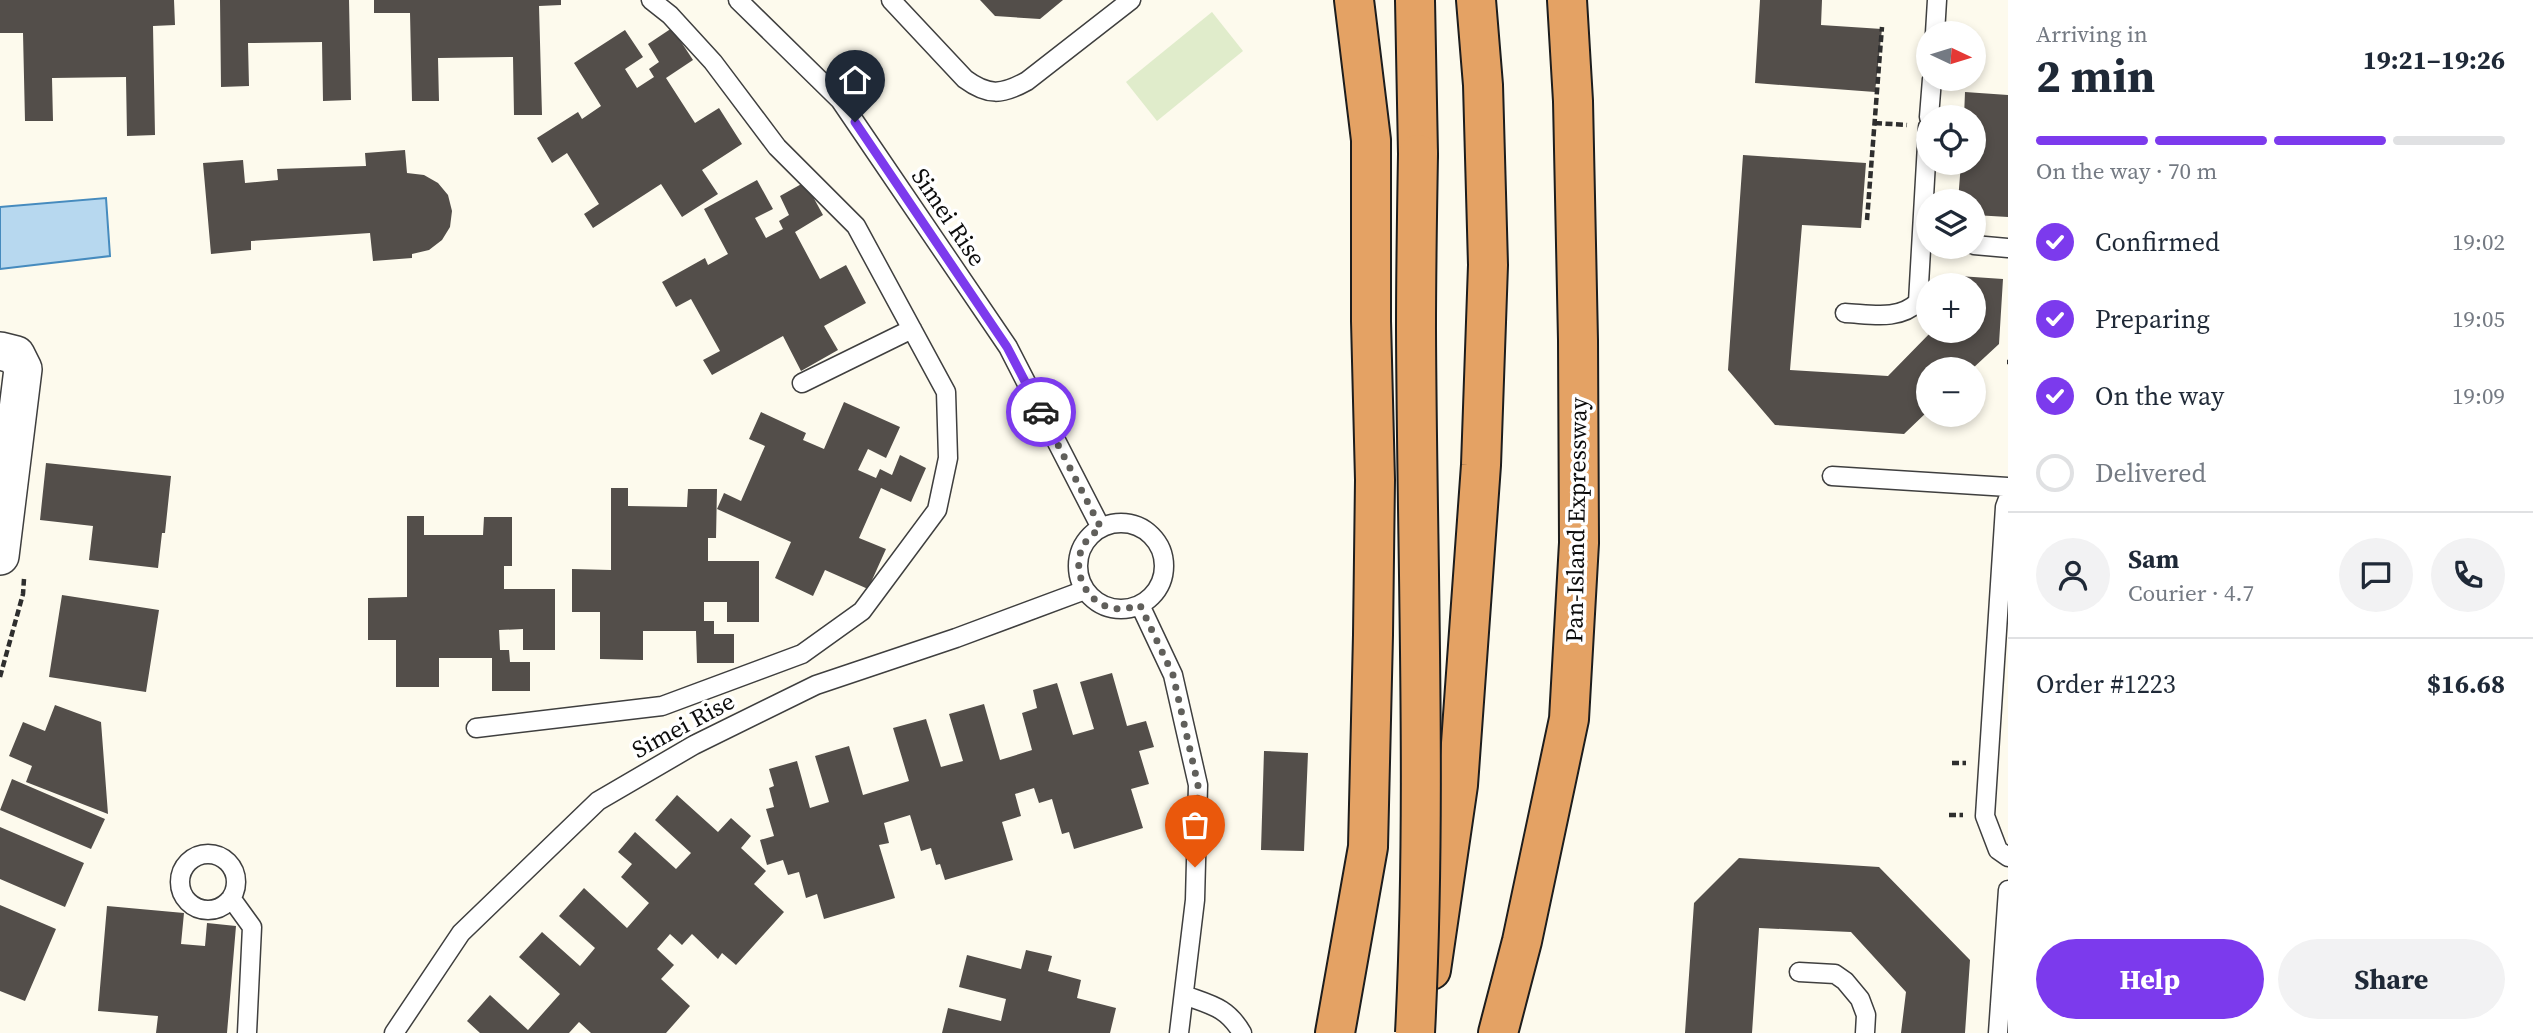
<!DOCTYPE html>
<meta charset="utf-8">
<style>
:root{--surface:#fff;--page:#f2f2f3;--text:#1f2937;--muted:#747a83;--line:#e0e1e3;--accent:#7c3aed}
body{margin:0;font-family:"Source Serif 4",serif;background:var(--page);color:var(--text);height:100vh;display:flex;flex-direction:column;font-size:26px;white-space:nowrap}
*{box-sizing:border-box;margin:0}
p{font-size:23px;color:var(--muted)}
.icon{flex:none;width:38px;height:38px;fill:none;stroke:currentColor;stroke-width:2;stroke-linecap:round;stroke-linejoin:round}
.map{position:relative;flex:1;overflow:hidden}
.details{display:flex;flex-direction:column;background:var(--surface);width:525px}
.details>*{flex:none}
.needle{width:46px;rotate:94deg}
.fabs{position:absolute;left:1916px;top:21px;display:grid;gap:14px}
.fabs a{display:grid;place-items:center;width:70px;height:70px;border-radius:50%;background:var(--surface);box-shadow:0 4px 10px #0003;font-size:35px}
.pin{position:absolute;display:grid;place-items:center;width:60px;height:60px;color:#fff;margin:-72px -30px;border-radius:50% 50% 50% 0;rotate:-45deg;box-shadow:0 0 7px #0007}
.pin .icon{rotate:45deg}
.courier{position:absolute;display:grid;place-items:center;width:70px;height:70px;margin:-35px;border:5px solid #7c3aed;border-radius:50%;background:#fff;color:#222;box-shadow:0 2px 9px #0007}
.overview em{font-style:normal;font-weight:700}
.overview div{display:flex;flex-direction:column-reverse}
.overview{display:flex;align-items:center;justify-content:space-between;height:119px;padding:0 28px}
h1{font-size:46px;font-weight:700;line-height:52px}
.bar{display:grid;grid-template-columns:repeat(4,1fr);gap:10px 7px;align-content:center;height:84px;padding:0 28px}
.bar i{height:9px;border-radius:5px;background:var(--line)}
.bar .active{background:var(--accent)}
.bar p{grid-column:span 4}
.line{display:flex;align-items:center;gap:18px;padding:0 28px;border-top:2px solid var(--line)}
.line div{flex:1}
.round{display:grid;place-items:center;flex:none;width:74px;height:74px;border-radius:37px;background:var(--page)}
ol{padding:0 28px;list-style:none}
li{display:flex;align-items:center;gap:21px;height:77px}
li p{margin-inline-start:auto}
li .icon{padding:7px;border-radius:50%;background:var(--accent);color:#fff;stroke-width:4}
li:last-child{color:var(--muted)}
li i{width:38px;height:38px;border:4px solid var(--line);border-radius:50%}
.action{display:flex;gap:14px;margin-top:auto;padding:14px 28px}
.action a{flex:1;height:80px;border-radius:42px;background:var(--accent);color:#fff;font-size:28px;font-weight:700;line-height:80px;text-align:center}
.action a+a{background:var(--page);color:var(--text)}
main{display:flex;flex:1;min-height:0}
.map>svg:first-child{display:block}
</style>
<main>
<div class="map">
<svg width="2008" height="1033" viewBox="0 0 2008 1033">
<rect width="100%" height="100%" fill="#fdfaed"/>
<path fill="#e0eccb" d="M1212,12L1243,51L1157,121L1126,82Z"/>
<path fill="#b7d8ef" stroke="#468bbe" stroke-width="2" d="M106,198L110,256L0,269V207Z"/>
<path fill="#534e4a" d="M0,0H174L175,25L153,26L155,135L127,136L126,77L52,78L53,121H25L23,33H0Z
M220,0H349L351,100L323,101L322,42L248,43L249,86L221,87Z
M374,0H561V5L539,6L542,115H514L513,57L438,58L439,101H412L410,13H374Z
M980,0H1063L1040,19L995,16Z
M1760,0H1822L1821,25L1882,29L1875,92L1755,83Z
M672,28L693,60L666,78L695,123L719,108L742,144L702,170L718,194L682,217L661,184L593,228L584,214L599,204L567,153L552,163L537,138L578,112L582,119L601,106L574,63L625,30L643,57L625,69L637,88L654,77L649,69L659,62L648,44Z
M1965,92L2008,95V217L1974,215V201H1958L1961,163H1974V117H1964Z
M405,150L407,173L424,175L438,183L448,195L452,211L450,227L442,240L429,250L412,254V258L373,261L370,233L251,241V250L211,254L203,163L243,160L245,183L278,180L277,169L366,166L365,153Z
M1743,155L1866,163L1861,228L1802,225L1790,370L1888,376L1932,331H1974V285H1944V275L2003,279L1999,344L1972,369H1928V411L1904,434L1775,425L1728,370Z
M757,180L773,209L755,218L766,238L783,229L779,221L789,215L780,196L805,182L823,215L795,232L820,279L846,265L866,303L824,326L838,350L801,371L783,336L712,375L703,360L720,351L691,299L676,307L662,282L705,258L708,265L728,254L704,209Z
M844,402L900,427L886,458L868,449L858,470L876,478L880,469L892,475L900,455L926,468L911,502L881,488L859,538L886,549L868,589L825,570L813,596L775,578L791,542L717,509L724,493L741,501L765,446L749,439L761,412L806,433L803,440L824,449Z
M46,463L171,476L165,533H162L158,568L89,560L93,526L40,520Z
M611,488H628V506L687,507L688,489H717L716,538H708V561H759V622H727V602H704V621H714V634H734V663H697L696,631H643V660L600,659V612H572V569L611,570Z
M407,516H424V535H483L484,517H512V566H504V589H555V650H523V629L499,630L500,650H509L510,662H530V691H492V658H439V687H396V640H368V598L407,597Z
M62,595L159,610L146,692L49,677Z
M1112,673L1127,726L1146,721L1154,747L1139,751L1149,784L1131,789L1143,828L1074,849L1069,832L1062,834L1052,799L1039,803L1034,788L1015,794L1021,816L1002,822L1013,860L945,880L940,864L936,865L931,848L921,851L910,815L884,823L889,843L879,845L895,898L824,919L817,894L806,898L799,872L788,875L783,860L767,865L760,840L774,836L766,809L774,807L769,788L774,786L769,769L797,761L810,808L829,802L815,756L849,746L863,795L909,781L893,728L926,719L941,767L963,761L949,714L984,704L1000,760L1032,750L1022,713L1037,708L1033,690L1057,683L1073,735L1094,729L1080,682Z
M55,705L101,722L108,814L26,782L32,766L9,756L23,722L45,731Z
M1264,751L1308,753L1304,851L1261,850Z
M12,779L105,819L91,849L0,810Z
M677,795L718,832L731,818L751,836L741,848L766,871L754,884L784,912L736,965L722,953L718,959L692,934L682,945L670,934L657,949L674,965L661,979L690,1006L666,1033H591L579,1022L569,1033H480L467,1021L490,995L528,1030L560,994L519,957L542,932L580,966L595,948L559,916L584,888L627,928L649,903L621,877L632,864L618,852L635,832L676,869L691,853L655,820Z
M0,827L84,863L65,907L0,879Z
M1739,858L1879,867L1970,960L1965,1033H1901L1906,992L1851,932L1759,928L1752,1033H1685L1694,903Z
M0,905L56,929L25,1001L0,991Z
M107,906L184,913L181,944L205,946L207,923L236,926L227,1033H156L158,1016L98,1011Z
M1026,950L1052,956L1048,971L1081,980L1077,998L1116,1008L1110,1033H942L948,1008L1001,1021L1006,999L959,987L967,955L1021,969Z"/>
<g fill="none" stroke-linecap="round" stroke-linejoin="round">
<g stroke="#3f3f3f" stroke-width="21">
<path id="service" d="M738,0L840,100L1008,347L1101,528
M891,0L965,79C988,96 1002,95 1027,81L1131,0
M1935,33L1937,0
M1929,117L1932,79
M1974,245L2008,248
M1845,313C1870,314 1899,321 1918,302L1928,127
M802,383L912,329
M1832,476L2008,487
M2008,499L2005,507L1985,816L1998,850L2008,857
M1078 566a43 43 0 1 1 86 0a43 43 0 1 1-86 0Z
M1140,605L1173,675L1198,785L1195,900L1179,1033
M476,728L662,706L802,654L862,611L937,510L948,458L946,392L856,226L777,147L713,62L670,15L651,0
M180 882a28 28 0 1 1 56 0a28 28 0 1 1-56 0Z
M231,898L252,927L247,1033
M1799,972L1835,974L1845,981L1860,999L1866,1015L1865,1033
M1184,995C1211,1005 1227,1007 1242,1033
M394,1033L461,933L598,801L694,745L816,685L956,638L1085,590
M1998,1033L2008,890"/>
</g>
<g stroke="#3f3f3f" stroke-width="40">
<path id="minor" d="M0,351L16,355L23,369L0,556"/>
</g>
<g stroke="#1d1d1d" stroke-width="42">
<path id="motorway" d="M1415,0L1418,154
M1431,970L1458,785L1481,465L1488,265L1483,85L1476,0
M1335,1033L1368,847L1373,635L1375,480L1371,321V140L1354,0
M1498,1033L1522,941L1569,719L1579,543L1578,340L1573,101L1567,0"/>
</g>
<path stroke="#2e2e2e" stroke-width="4.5" stroke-dasharray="7 3.5" stroke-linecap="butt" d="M1875,123L1907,125
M1867,220L1882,27
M2007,362H2008
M0,677L23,594L24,579
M1952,763H1966
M1949,815H1963"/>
<use href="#service" stroke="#fff" stroke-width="18"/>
<use href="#minor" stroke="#fff" stroke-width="37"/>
<use href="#motorway" stroke="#e4a264" stroke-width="38"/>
<g stroke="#1d1d1d" stroke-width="42" stroke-linecap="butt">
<path id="motorway-bridge" d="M1415,1033C1427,798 1417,564 1416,329C1416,271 1417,212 1418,154"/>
</g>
<use href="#motorway-bridge" stroke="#e4a264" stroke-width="38"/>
</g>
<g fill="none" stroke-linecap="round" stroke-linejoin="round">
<path stroke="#605f5b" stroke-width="7" stroke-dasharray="0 12.6" d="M1041,412L1101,528C1097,531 1091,535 1088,539C1069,561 1081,598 1108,607C1119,611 1129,608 1140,605L1173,675L1198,785L1195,867"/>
<path stroke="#7c3aed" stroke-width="9" d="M855,122L1007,347L1041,412"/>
</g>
<g text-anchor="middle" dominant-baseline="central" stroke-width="7" stroke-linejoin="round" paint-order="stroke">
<g font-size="24" fill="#0c0c0c" stroke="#fff">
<text transform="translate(949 217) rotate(56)">Simei Rise</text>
<text transform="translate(1576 520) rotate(-89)">Pan-Island Expressway</text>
<text transform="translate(683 725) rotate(-28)">Simei Rise</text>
</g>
</g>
</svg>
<div class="fabs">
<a><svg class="needle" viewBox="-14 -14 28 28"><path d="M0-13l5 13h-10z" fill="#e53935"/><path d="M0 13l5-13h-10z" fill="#747a83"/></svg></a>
<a><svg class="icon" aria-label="locate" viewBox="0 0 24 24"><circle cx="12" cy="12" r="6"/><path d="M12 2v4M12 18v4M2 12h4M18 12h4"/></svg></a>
<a><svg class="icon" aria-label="layers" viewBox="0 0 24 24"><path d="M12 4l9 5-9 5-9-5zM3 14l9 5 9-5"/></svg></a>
<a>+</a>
<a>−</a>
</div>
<div class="pin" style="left:1195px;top:867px;background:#ea580c"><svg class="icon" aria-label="bag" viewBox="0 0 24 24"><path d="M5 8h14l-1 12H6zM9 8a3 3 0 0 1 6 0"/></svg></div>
<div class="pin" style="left:855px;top:122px;background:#1f2937"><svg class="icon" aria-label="home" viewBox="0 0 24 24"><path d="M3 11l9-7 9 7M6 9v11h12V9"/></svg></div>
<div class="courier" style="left:1041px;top:412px"><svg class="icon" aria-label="car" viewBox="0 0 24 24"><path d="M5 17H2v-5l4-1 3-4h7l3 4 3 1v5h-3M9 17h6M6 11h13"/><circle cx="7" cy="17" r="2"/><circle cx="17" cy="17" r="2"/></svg></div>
</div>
<section class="details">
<div class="overview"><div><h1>2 min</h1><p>Arriving in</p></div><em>19:21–19:26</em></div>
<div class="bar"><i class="active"></i><i class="active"></i><i class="active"></i><i></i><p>On the way · 70 m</p></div>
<ol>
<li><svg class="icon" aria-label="check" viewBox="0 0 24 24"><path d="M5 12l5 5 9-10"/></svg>Confirmed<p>19:02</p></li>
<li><svg class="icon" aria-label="check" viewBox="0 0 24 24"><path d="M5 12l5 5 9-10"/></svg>Preparing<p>19:05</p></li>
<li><svg class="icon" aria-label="check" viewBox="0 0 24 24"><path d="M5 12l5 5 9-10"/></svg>On the way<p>19:09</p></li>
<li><i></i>Delivered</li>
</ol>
<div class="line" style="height:126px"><a class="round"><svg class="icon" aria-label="person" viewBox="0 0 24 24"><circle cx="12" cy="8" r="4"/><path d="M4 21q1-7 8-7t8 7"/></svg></a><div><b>Sam</b><p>Courier · 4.7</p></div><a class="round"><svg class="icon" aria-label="chat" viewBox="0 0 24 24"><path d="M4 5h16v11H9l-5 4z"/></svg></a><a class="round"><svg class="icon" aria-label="phone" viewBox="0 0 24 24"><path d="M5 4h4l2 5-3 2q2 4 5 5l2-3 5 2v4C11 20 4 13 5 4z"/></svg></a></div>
<div class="line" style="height:91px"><div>Order #1223</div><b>$16.68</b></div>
<div class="action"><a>Help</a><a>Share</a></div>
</section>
</main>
